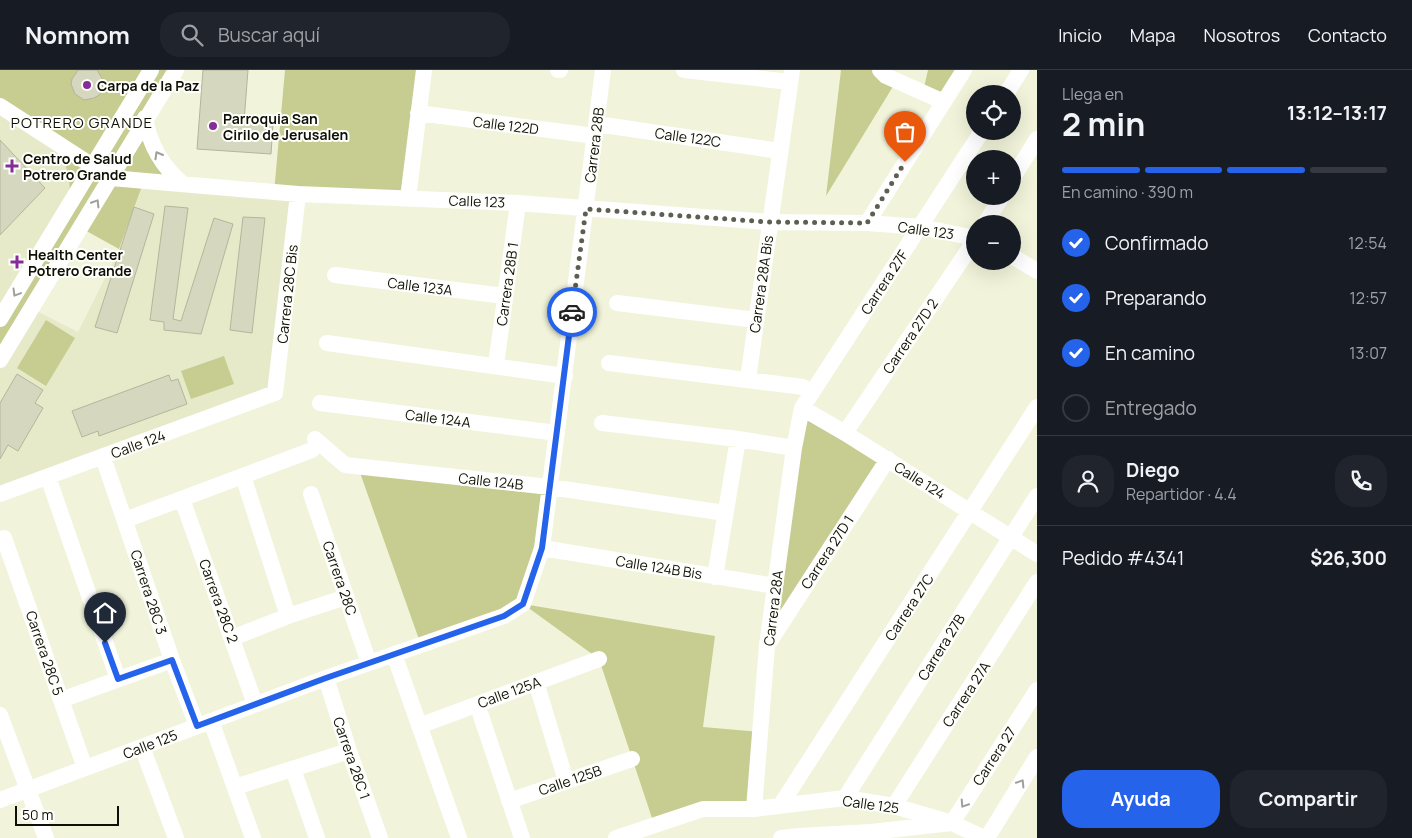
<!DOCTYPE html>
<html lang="es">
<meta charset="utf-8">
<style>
:root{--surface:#171b24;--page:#20242c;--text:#f1f3f6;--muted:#9ea1a6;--line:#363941;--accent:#2563eb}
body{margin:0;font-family:Manrope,sans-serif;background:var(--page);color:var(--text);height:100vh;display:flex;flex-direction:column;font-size:19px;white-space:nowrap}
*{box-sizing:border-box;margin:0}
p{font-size:16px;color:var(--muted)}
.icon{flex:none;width:28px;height:28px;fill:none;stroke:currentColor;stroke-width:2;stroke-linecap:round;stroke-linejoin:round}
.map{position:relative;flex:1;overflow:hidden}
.panel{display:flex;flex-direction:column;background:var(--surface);width:375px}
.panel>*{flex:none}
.buttons{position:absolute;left:966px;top:15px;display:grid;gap:10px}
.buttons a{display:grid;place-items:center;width:55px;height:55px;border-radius:50%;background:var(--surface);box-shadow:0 5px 20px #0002;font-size:25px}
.scale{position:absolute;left:15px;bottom:12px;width:104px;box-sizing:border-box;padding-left:5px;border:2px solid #0e0f07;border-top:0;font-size:14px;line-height:18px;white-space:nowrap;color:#0e0f07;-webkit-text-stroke:4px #fefffa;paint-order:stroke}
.pin{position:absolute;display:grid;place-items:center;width:42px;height:42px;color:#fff;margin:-51px -21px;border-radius:50% 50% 50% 0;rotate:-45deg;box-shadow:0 0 5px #0007}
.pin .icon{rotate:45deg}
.courier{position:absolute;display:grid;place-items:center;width:50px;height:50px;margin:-25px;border:4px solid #2563eb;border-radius:50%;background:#fff;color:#222;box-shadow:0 1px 6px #0007}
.overview em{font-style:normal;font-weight:700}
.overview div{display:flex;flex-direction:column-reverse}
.overview{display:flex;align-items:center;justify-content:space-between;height:85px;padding:0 25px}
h1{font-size:32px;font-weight:700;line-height:38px}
.bar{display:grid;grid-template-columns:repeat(4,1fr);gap:8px 5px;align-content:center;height:60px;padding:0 25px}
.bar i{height:6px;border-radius:4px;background:var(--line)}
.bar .active{background:var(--accent)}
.bar p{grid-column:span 4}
.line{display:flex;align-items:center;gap:12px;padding:0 25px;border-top:1px solid var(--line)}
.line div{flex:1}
.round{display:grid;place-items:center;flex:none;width:52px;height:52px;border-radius:20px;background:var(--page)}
ol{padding:0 25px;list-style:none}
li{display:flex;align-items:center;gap:15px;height:55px}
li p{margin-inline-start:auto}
li .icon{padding:5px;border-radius:50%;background:var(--accent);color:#fff;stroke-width:4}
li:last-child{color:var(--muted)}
li i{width:28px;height:28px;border:2px solid var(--line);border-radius:50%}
.action{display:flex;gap:10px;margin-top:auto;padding:10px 25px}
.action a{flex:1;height:58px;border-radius:20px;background:var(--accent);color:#fff;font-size:20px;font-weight:700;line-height:58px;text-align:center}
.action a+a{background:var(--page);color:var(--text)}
header{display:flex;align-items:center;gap:30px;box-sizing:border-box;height:70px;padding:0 25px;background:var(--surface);border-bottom:1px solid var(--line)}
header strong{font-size:24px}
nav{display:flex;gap:28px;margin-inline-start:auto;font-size:18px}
.search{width:350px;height:45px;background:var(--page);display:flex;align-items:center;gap:12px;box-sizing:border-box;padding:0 18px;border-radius:20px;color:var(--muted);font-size:19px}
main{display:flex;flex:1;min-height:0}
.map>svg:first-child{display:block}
</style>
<header>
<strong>Nomnom</strong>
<div class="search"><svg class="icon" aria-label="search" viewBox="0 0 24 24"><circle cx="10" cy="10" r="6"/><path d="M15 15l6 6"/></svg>Buscar aquí</div>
<nav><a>Inicio</a><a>Mapa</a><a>Nosotros</a><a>Contacto</a></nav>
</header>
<main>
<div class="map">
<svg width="1037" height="768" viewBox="0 0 1037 768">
<rect width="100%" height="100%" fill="#f1f4da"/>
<path fill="#e7eac8" d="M0,36L64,87L69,111L70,123L0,249Z
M144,111L298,124L275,323L0,424V290L31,238L78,262L123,172Z"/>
<path fill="#c7cc91" d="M0,0H176L145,48L171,104L144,111L119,179L81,158L0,290V249L70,123L69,111L64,87L0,36Z
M285,0H424L408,128L274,123Z
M841,0H880L897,10L826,126Z
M928,0H964L944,32L923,22Z
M46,250L75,268L46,316L17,298Z
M224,286L234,314L191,329L181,301Z
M802,338L888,389L767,575Z
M358,397L550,417L523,534L715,566L703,657L760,662L754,739L654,754L599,589L523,534L421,575Z"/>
<path fill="#d5d7be" stroke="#b3b59d" d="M78,0H97L103,10L102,21L99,25L94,28L84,30L75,24L71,14L72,9Z
M203,0H248L244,52L273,54L271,84L197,79Z
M0,70L45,118L0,165Z
M165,136L188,138L173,249L181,251L214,148L233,154L201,264L164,260V252L150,250Z
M134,137L154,144L117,263L95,257Z
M243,147L265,148L252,263L230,260Z
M17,304L43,320L35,333L43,338L18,381L8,375L0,389V333Z
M169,305L171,311L178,309L187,334L99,366L98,361L82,367L72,341Z"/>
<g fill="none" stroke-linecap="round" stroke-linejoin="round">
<path stroke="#fff" stroke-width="16" d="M558,0H560
M684,0L790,12
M880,0L886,6L944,32
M1006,24L1021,0
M0,36L111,108L298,124L518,133L769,152L867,153L921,157L975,168
M418,43L595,66
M145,48C150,76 162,96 183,114
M597,54L780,81
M1012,109L1037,69
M408,128L424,0
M867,153L964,0
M985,154L1002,126
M1012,186L1037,201
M335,205L505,226
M617,233L756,250
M0,249L151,0
M327,273L565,306
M0,290L176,0
M609,293L803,317
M496,295L518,133
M748,309L792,0
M320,333L557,363
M802,338L845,363L1037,484
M602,353L738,369L794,378
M845,363L975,170
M315,369L345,395L550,417L725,443
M103,387L172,590L197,656
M243,406L288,546
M48,407L118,609
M0,424L275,323L298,124
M311,424L369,593
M182,429L255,634
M125,450L312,380
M4,468L85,698
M542,478L775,516
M715,507L738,369
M232,568L288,546L346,527
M770,571L888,389
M394,584L459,768
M326,608L349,681L380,768
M536,612L566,711
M61,630L172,590
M477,634L522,768
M0,645L46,768
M211,651L253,768
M419,656L599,589
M142,677L176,768
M293,699L317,768
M235,717L349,681
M845,728L1037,426
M0,730L326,608L504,546L523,534L542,478L603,0
M509,731L632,689
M780,736L1037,337
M894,736L1037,512
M754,739L767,575L794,378L802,338L982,61
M799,766L871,762L952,753L1037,620
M616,768L703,739H754L845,728L894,736L952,753L984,768
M781,768L799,766L806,768
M987,768L1037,687"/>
</g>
<defs><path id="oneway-chevron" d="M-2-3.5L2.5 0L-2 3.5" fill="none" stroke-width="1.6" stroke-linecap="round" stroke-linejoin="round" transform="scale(1.25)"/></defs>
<g stroke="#9f9f9c">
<use href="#oneway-chevron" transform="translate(158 85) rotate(-120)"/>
<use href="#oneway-chevron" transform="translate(96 133) rotate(-58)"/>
<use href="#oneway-chevron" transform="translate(16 223) rotate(121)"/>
<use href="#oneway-chevron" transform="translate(1021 713) rotate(-58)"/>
<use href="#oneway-chevron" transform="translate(964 734) rotate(123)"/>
</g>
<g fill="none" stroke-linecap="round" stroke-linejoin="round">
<path stroke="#5d5f51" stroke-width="5" stroke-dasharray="0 9" d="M572,242L586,139L769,152L867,153L905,92"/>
<path stroke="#2563eb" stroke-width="6" d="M105,573L118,609L172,590L197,656L326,608L504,546L523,534L542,478L572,242"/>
</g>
<g fill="#862b98" stroke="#fefffa" stroke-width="2">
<circle cx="87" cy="15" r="5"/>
<circle cx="213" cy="56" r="5"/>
<path d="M9.5 88.5h5v5h5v5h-5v5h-5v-5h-5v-5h5z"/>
<path d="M14.5 184.5h5v5h5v5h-5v5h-5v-5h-5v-5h5z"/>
</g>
<g text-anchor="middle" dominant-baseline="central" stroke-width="4" stroke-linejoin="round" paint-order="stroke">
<g font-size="14" font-weight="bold" fill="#0e0f07" stroke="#fefffa" text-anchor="start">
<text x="97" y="15">Carpa de la Paz</text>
<text x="223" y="48">Parroquia San<tspan x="223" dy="16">Cirilo de Jerusalen</tspan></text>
<text x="23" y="88">Centro de Salud<tspan x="23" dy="16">Potrero Grande</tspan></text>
<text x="28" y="184">Health Center<tspan x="28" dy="16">Potrero Grande</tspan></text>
</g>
<g font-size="14" fill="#0e0f07" stroke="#fefffa">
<text transform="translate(506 55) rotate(7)">Calle 122D</text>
<text transform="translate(688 67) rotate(8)">Calle 122C</text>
<text transform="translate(594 75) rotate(-83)">Carrera 28B</text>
<text transform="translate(477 131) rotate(2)">Calle 123</text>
<text transform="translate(926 160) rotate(8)">Calle 123</text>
<text transform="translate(884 212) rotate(-57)">Carrera 27F</text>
<text transform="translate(507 214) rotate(-82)">Carrera 28B 1</text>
<text transform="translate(761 214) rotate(-82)">Carrera 28A Bis</text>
<text transform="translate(420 216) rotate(7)">Calle 123A</text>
<text transform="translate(287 224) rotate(-84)">Carrera 28C Bis</text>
<text transform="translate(910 266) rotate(-56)">Carrera 27D 2</text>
<text transform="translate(438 348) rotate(7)">Calle 124A</text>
<text transform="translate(138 374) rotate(-20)">Calle 124</text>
<text transform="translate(920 410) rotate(32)">Calle 124</text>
<text transform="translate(491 411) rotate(6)">Calle 124B</text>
<text transform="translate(827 482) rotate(-57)">Carrera 27D 1</text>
<text transform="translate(659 497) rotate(9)">Calle 124B Bis</text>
<text transform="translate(340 508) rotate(71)">Carrera 28C</text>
<text transform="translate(149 522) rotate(72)">Carrera 28C 3</text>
<text transform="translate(219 531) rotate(70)">Carrera 28C 2</text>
<text transform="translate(909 537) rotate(-57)">Carrera 27C</text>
<text transform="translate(773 538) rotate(-83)">Carrera 28A</text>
<text transform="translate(941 577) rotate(-58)">Carrera 27B</text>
<text transform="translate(45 583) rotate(71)">Carrera 28C 5</text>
<text transform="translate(509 622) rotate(-20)">Calle 125A</text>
<text transform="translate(966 624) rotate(-57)">Carrera 27A</text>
<text transform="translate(150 674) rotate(-21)">Calle 125</text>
<text transform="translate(994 686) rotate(-57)">Carrera 27</text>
<text transform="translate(352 688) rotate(71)">Carrera 28C 1</text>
<text transform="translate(570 710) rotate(-19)">Calle 125B</text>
<text transform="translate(871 734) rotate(8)">Calle 125</text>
</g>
<g font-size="15" letter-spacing="1" fill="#0e0f07" stroke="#fefffa">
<text x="82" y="52">POTRERO GRANDE</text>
</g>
</g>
</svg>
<div class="buttons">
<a><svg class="icon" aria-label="locate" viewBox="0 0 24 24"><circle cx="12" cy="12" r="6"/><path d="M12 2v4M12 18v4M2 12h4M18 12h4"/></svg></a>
<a>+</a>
<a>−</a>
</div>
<div class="scale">50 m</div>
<div class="pin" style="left:905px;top:92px;background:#ea580c"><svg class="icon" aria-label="bag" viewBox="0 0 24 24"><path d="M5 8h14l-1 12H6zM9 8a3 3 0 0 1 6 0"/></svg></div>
<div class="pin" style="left:105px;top:573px;background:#1f2937"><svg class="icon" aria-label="home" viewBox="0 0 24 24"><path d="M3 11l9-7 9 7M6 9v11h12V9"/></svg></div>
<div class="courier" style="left:572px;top:242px"><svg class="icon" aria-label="car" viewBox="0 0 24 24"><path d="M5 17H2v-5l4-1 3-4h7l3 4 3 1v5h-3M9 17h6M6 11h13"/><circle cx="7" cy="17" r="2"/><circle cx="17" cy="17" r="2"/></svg></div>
</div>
<section class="panel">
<div class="overview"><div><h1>2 min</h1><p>Llega en</p></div><em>13:12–13:17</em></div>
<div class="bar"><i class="active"></i><i class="active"></i><i class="active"></i><i></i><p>En camino · 390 m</p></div>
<ol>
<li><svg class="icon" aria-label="check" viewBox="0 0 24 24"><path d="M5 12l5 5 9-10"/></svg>Confirmado<p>12:54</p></li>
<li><svg class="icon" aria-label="check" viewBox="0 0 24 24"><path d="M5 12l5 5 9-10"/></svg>Preparando<p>12:57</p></li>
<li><svg class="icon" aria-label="check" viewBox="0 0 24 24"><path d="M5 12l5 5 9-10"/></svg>En camino<p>13:07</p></li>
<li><i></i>Entregado</li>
</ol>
<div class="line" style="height:90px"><a class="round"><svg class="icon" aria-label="person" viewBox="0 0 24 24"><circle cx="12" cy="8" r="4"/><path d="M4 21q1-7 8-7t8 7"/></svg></a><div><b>Diego</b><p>Repartidor · 4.4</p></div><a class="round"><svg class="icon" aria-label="phone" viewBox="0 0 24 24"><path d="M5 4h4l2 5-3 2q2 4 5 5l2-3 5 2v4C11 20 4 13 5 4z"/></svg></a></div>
<div class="line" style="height:65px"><div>Pedido #4341</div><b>$26,300</b></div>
<div class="action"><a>Ayuda</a><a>Compartir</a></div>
</section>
</main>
